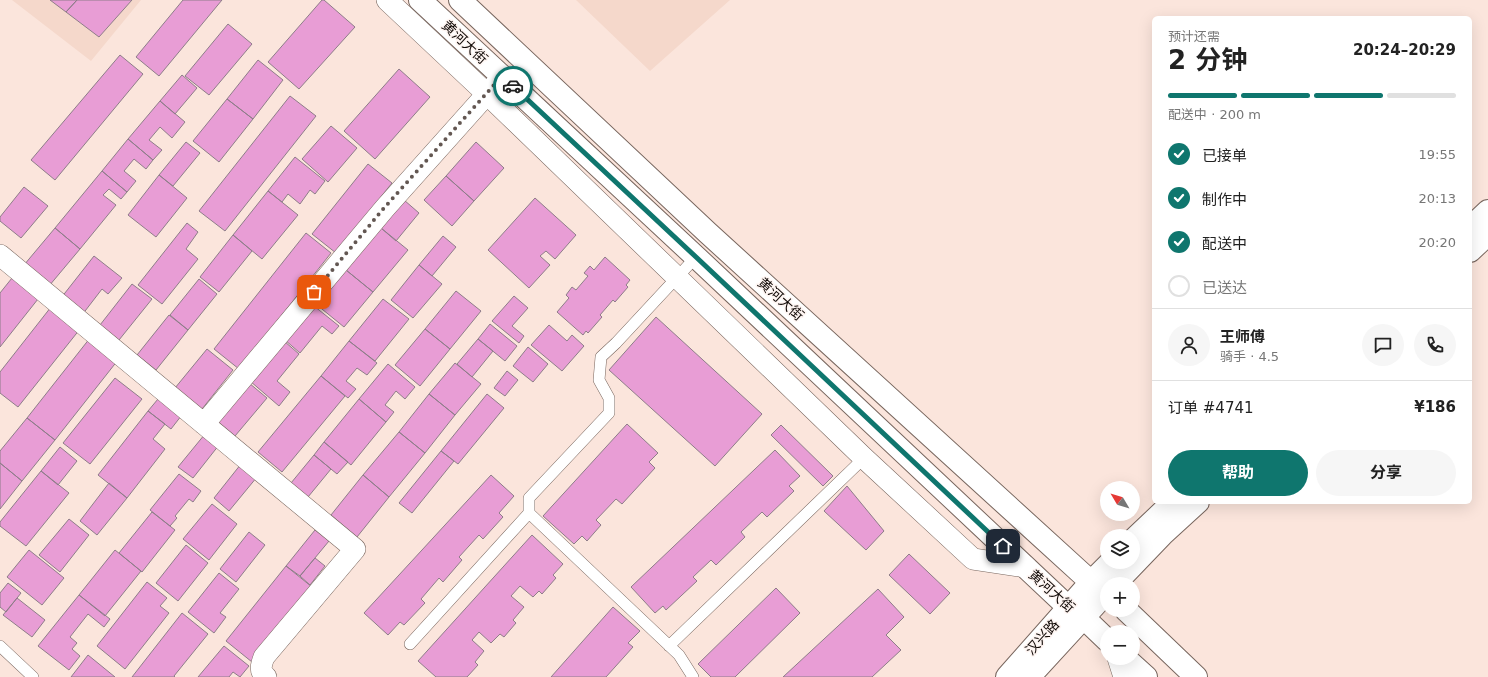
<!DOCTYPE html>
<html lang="zh">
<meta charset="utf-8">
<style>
:root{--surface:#fff;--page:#f6f6f6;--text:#222;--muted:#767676;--line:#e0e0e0;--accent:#0f766e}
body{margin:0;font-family:"DejaVu Sans","Noto Sans SC",sans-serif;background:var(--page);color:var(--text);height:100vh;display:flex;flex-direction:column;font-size:15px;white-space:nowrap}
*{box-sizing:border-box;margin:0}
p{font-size:13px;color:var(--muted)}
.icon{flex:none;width:22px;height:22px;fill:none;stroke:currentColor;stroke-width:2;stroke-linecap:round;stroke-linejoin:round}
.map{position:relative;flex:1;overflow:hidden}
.drawer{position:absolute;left:1152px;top:16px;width:320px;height:488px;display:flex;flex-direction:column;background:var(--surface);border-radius:6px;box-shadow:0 4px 16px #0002}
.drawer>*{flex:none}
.needle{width:26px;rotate:308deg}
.controls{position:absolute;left:1100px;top:481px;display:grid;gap:8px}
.controls a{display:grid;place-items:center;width:40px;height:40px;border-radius:50%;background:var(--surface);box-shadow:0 4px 16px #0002;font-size:20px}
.pin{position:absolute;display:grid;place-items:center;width:34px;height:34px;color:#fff;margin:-17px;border-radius:8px;box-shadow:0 2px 6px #0006}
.courier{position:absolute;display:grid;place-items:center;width:40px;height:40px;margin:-20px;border:3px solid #0f766e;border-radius:50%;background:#fff;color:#222;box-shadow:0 1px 5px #0007}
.summary em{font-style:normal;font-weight:700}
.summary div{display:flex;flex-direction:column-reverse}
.summary{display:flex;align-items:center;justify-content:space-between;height:68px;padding:0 16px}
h1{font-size:26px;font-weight:700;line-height:30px}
.bar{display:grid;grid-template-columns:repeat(4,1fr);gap:6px 4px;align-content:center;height:48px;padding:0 16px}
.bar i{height:5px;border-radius:3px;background:var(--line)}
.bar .on{background:var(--accent)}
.bar p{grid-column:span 4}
.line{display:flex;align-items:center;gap:10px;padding:0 16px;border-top:1px solid var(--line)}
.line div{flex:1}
.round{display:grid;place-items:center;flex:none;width:42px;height:42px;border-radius:21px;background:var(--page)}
ol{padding:0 16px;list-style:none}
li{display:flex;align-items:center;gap:12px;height:44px}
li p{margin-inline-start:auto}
li .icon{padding:4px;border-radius:50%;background:var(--accent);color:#fff;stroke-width:4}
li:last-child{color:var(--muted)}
li i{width:22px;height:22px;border:2px solid var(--line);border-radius:50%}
.primary-button{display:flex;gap:8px;margin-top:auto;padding:8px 16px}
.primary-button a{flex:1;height:46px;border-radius:24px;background:var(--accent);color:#fff;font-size:16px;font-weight:700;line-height:46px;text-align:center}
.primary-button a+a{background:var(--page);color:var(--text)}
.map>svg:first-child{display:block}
</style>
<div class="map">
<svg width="1488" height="677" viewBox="0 0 1488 677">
<rect width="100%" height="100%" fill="#fbe5dc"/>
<path fill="#f5d8cb" d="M12,0H141L91,61Z
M576,0H730L650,71Z"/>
<path fill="#e89dd5" stroke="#8e7d89" d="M50,0H77L66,12Z
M77,0H132L99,37L66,12Z
M183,0H222L159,76L136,57Z
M322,0H324L355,27L299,89L268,62Z
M228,24L252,44L209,95L185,76Z
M120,55L143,74L55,180L31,160Z
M258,60L283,80L253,119L227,99Z
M399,69L430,97L375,159L344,131Z
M182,75L197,88L175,114L160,101Z
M290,96L316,116L225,231L199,211Z
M227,99L253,119L219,162L193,141Z
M160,101L185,122L172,138L160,127L149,140L162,150L153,160L128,139Z
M331,126L357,148L328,182L302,159Z
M128,139L153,160L146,169L134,159L124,171L136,181L127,192L102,171Z
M186,142L200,153L173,186L159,175Z
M476,142L504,168L474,201L446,176Z
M295,157L325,181L315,194L310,190L300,204L288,194L282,202L268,191Z
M368,164L392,183L336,253L312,234Z
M102,171L127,192L121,199L109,189L103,195L116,205L80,249L55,228Z
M159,175L187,198L156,237L128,215Z
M446,176L474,201L452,226L424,200Z
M24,187L48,206L21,238L0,221V217Z
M268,191L298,215L262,259L233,235Z
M535,198L576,235L555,259L546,251L540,256L550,265L529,288L488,250Z
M404,200L419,213L396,241L381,228Z
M187,223L198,232L186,249L198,259L162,304L138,285Z
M55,228L80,249L49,286L24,265Z
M381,228L408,250L373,292L346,270Z
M306,233L331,253L239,369L214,349Z
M233,235L252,251L219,292L200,277Z
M443,236L456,247L432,276L419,265Z
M94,256L122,278L108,294L102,289L82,315L61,298Z
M605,257L630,280L626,285L628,287L615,302L613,300L600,315L602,317L588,333L586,331L583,335L557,312L569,298L566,295L572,287L576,290L588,276L584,273L590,266L594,270Z
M419,265L442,284L413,318L391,300Z
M346,270L373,292L344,327L317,305Z
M12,278L38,299L0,347V293Z
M199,279L217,294L188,330L170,315Z
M132,284L152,299L119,340L100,325Z
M456,291L481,311L450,349L425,329Z
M514,296L528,308L512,326L524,336L519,343L492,321Z
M383,299L409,319L375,361L349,341Z
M314,306L339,326L332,334L322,326L300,353L285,340Z
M51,307L80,329L18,407L0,393V372Z
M169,315L188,330L156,370L137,355Z
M656,317L762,414L715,466L609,370Z
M490,324L517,346L505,361L478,339Z
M549,325L567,341L572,335L584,346L562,371L531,345Z
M425,329L450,349L420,386L395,365Z
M90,338L118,360L55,440L27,418Z
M478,339L493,351L472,377L457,364Z
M284,341L299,354L277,381L290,392L279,406L250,381Z
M349,341L377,363L367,375L357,368L346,381L356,389L348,398L321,376Z
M528,347L548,364L533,382L513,366Z
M207,349L233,370L202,409L175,388Z
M455,363L481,384L455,415L429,394Z
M388,364L415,387L405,399L396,391L385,405L394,412L386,422L359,399Z
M507,371L518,380L505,396L494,388Z
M321,376L345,396L282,472L258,452Z
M115,378L142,399L90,464L63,443Z
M249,383L267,398L235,436L217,421Z
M163,393L185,411L171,429L148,411Z
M429,394L455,415L425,453L399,432Z
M487,394L504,408L458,464L441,451Z
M359,399L386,422L351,465L324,442Z
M148,411L165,424L153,439L165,449L127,498L98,475Z
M27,418L55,440L22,481L0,463V451Z
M627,424L658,453L649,462L655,468L622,504L616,499L596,520L601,525L587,541L582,536L574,544L543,516Z
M781,425L833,476L823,486L771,435Z
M399,432L425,453L389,497L363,475Z
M205,434L219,445L193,478L178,467Z
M324,442L348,462L337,474L314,455Z
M60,447L77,461L58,485L41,471Z
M775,450L800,476L789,486L794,491L767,517L762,512L741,532L745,537L716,565L711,560L693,577L697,581L666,610L663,606L655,613L631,587Z
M441,451L454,461L412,513L399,503Z
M314,455L331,469L308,497L291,483Z
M0,463L22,481L0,509Z
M241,464L257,477L229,511L214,498Z
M41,471L69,493L26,546L0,526V522Z
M179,474L201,491L193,502L189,499L175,516L177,518L170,526L150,510Z
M363,475L389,497L357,537L331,515Z
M491,475L514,496L499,513L503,517L483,539L479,535L459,557L462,560L443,582L439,578L421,599L425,603L404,625L400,622L388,635L364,613Z
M109,483L127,498L97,535L80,521Z
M847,486L884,531L866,550L824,511Z
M212,504L237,524L209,560L183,539Z
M152,512L175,530L142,572L119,553Z
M69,519L89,535L60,572L39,555Z
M315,530L329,541L300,576L286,566Z
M249,532L265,545L236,582L220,569Z
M532,535L563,564L553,575L556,578L542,594L539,591L533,597L520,586L511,596L524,607L513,620L516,623L504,637L500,634L491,643L479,632L472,640L484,651L475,662L478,665L467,677H436L418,661Z
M186,545L208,563L178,601L156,583Z
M29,550L64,578L42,605L7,577Z
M115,550L141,571L105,616L79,595Z
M909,554L950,593L930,614L889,575Z
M315,558L325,566L310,585L300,576Z
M286,566L312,587L252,662L226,641Z
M219,573L239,589L220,613L226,617L214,633L188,612Z
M147,582L167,598L160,606L169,613L125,669L97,646Z
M8,583L21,593L6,612L0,607V593Z
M776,588L800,613L735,677H711L698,664Z
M878,589L904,617L886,635L901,650L872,677H783Z
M79,595L110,619L104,627L88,614L70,637L77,643L72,649L80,656L69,670L38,646Z
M17,598L45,620L32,637L3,615Z
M613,607L640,631L628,643L633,647L606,677H551Z
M182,613L208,634L174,676L175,677H132Z
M224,646L249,666L240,677L233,672L229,677H198Z
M88,655L115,677H71Z"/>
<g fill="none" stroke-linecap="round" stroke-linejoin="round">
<g stroke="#77655d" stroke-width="12">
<path id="lane" d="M410,644L529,513
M0,646L33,677
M669,646L864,458
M693,677L679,655L529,513V498L609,413V398L599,380L601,357L616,343L696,257"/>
</g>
<g stroke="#77655d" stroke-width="22">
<path id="street" d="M387,0L487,94L864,458L973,559L1026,567
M0,255L355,549L264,657C261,665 259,671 266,677
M204,424L385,208L495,85
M1118,658L1124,677"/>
</g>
<g stroke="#77655d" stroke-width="24">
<path id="secondary" d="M420,0L696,257L1068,607L1083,617L1107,640
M460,0L708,233L1091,582L1107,592L1029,677
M1470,228L1488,211
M1470,251L1488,234
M1133,540L1173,502
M1115,584L1163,534L1198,502
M1126,610L1196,677
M1125,658L1146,677
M1007,677L1091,582L1111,562"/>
</g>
<use href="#lane" stroke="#fff" stroke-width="11"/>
<use href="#street" stroke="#fff" stroke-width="21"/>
<use href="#secondary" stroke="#fff" stroke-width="22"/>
</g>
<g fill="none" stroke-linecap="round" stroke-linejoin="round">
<path stroke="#635752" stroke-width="4" stroke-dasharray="0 7.2" d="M314,292L384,208L502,76L513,86"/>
<path stroke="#0f766e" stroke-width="5" d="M513,86L696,257L1003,546"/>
</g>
<g text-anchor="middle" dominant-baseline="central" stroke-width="3" stroke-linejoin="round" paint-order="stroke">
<g font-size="14" fill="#110a07" stroke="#fef5f2">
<text transform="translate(465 42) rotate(43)">黄河大街</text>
<text transform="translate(781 299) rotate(42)">黄河大街</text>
<text transform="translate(1052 591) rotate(42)">黄河大街</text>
<text transform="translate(1042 637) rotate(-48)">汉兴路</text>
</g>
</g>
</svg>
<div class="controls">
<a><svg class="needle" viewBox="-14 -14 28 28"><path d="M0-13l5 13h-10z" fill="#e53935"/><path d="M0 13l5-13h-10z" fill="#767676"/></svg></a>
<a><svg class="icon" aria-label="layers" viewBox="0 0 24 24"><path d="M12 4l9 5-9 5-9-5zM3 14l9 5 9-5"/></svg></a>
<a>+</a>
<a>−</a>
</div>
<div class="pin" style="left:314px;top:292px;background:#ea580c"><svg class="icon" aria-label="bag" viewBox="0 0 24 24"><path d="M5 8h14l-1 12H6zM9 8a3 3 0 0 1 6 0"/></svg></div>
<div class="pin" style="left:1003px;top:546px;background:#1f2937"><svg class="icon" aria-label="home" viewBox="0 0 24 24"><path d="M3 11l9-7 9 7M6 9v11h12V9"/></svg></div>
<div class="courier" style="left:513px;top:86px"><svg class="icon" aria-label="car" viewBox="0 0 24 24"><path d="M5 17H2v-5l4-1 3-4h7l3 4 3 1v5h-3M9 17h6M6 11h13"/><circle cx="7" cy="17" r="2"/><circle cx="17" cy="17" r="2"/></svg></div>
<section class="drawer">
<div class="summary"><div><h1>2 分钟</h1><p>预计还需</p></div><em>20:24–20:29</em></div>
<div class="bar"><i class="on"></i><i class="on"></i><i class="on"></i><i></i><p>配送中 · 200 m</p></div>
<ol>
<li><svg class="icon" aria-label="check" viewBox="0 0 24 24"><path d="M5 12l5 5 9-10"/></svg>已接单<p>19:55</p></li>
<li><svg class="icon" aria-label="check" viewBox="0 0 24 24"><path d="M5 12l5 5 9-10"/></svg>制作中<p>20:13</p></li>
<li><svg class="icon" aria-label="check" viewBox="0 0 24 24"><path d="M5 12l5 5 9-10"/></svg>配送中<p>20:20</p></li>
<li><i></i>已送达</li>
</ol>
<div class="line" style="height:72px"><a class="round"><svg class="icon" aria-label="person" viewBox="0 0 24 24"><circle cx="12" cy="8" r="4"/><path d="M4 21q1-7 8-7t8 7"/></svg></a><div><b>王师傅</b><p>骑手 · 4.5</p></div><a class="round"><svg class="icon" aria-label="chat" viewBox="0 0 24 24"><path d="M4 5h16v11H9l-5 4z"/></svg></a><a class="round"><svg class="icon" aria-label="phone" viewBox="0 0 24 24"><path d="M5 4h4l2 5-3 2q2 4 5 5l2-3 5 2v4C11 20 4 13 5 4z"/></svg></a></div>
<div class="line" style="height:52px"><div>订单 #4741</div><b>¥186</b></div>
<div class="primary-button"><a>帮助</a><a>分享</a></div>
</section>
</div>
